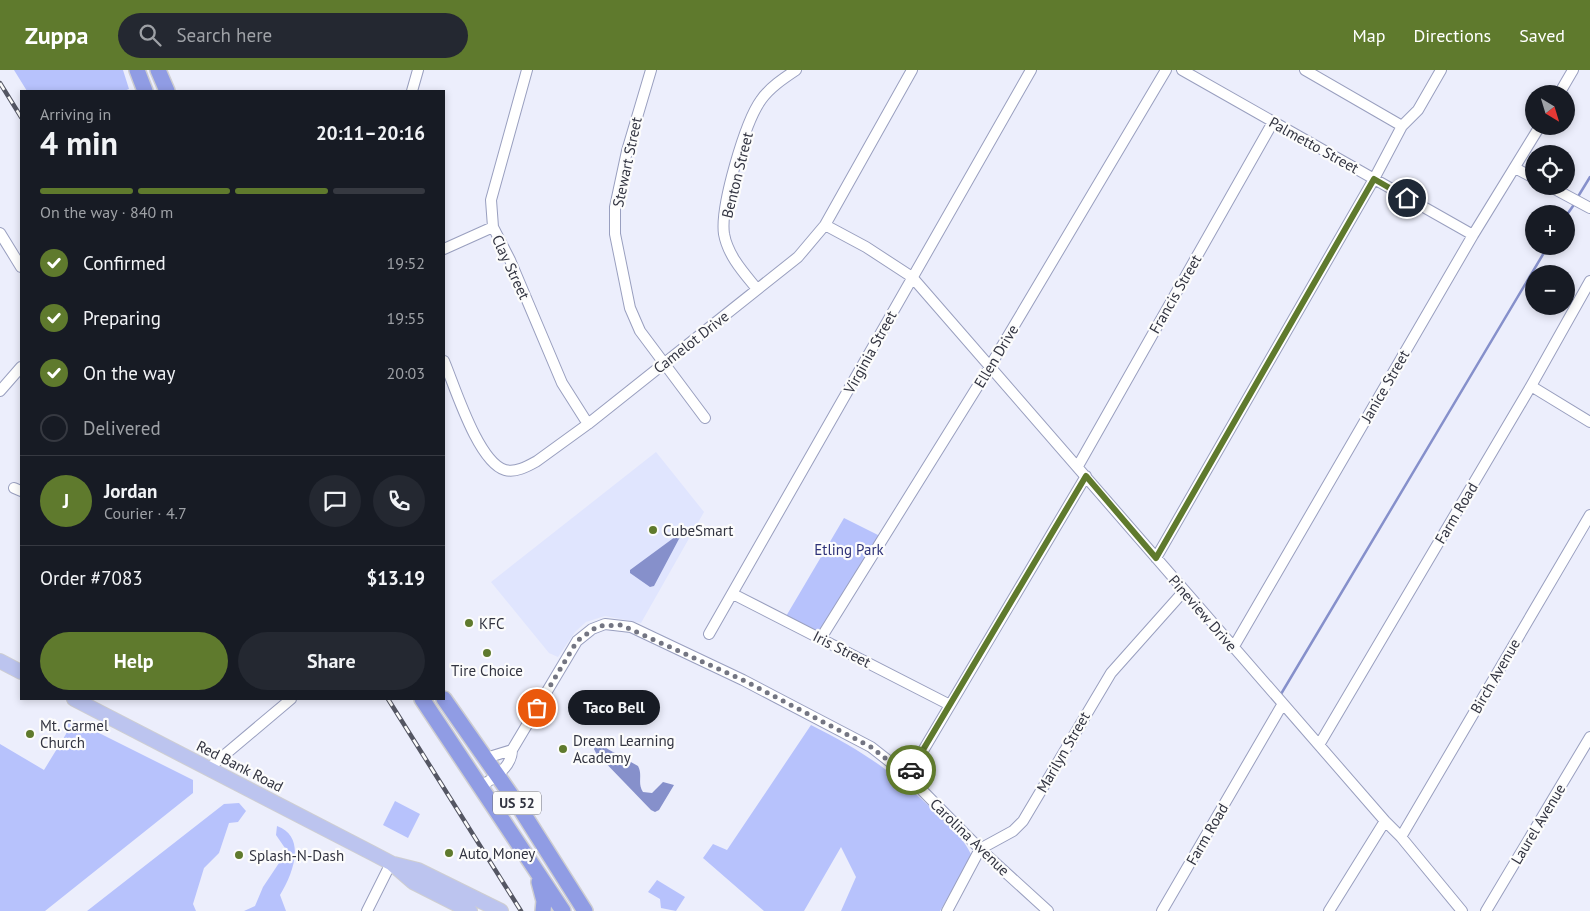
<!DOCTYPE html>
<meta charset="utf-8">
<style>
:root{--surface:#171b24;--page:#242831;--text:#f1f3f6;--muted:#9ea1a6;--line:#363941;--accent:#5f7a2d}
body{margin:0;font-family:"PT Sans",sans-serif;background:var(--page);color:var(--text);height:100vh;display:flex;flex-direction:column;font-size:19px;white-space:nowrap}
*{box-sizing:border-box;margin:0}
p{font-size:16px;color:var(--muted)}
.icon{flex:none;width:28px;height:28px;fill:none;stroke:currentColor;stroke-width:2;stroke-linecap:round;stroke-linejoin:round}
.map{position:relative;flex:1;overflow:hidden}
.side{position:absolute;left:20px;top:20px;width:425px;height:610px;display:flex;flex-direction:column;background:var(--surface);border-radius:0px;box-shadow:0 2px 8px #0003}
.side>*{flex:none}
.needle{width:32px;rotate:142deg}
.controls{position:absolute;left:1525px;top:15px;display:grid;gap:10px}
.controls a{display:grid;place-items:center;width:50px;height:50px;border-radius:50%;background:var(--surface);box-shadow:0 2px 8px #0003;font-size:25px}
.pin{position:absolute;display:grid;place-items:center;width:42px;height:42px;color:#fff;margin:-21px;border:2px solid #fff;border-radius:50%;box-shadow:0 1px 5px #0007}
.courier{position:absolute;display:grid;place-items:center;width:50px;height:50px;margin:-25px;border:4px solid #5f7a2d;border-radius:50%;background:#fff;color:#222;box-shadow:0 1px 6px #0007}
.bubble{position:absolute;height:35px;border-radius:18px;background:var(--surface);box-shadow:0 2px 8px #0003;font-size:16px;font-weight:700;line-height:35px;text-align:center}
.head em{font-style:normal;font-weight:700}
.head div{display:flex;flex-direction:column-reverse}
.head{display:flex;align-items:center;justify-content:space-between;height:85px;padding:0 20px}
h1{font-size:32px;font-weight:700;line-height:38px}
.bar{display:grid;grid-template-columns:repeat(4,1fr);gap:8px 5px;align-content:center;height:60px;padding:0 20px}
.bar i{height:6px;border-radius:4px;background:var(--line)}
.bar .selected{background:var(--accent)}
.bar p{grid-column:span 4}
.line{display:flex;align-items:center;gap:12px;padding:0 20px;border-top:1px solid var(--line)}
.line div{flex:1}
.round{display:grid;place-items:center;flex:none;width:52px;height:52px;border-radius:26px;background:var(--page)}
ol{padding:0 20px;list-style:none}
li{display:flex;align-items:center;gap:15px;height:55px}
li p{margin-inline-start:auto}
li .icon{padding:5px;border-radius:50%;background:var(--accent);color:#fff;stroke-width:4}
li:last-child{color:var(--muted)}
li i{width:28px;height:28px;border:2px solid var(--line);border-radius:50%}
.button{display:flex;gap:10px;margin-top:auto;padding:10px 20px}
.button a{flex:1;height:58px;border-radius:30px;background:var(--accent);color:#fff;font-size:20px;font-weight:700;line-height:58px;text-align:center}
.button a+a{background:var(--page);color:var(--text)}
header{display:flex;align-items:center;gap:30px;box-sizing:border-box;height:70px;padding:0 25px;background:var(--accent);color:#fff}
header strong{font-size:24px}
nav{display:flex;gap:28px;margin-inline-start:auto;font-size:18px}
.search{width:350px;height:45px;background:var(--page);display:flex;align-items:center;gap:12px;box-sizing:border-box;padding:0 18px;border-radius:28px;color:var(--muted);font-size:19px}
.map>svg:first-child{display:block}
</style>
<header>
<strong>Zuppa</strong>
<div class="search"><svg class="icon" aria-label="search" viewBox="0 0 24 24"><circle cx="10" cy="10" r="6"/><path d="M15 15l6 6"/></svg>Search here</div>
<nav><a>Map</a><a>Directions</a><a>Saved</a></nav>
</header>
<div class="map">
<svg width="1590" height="841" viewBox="0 0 1590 841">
<rect width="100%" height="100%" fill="#eceefc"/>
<path fill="#e0e5fe" d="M656,382L704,442L641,553L605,546L586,552L575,562L558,587L549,583L491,512Z"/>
<path fill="#b7c2fc" d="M14,0H123L129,19L124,21H27Z
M844,448L880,466L818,564L785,548Z
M69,648L193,710V723L45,841H0V674L44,700L66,664Z
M811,655C860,680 890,699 930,737C948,754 961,764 972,786L940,841H841L856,807L841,777L804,841H764L703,788L713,774L727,780Z
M395,731L420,744L408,768L383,755Z
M239,733L246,741L238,752L229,753L219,783L204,798L193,834L196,841H87L224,734Z
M277,756C307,767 293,804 280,825L286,841H244L255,836L263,817L287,781L276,765Z
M657,810L685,827L676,841L661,838L660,829L648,822Z"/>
<path fill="#8690cb" d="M679,464L680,467L654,516L650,517L630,503V500Z
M597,673L638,696C643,705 637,713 643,722L652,723L663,712L674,715L659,740L655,742L651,740L596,683L594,679Z"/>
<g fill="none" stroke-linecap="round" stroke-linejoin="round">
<path stroke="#8690cb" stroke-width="2.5" d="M1579,125L1590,107
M1566,146L1573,136
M1281,624L1548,176"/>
<g stroke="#999fbf" stroke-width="12">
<path id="minor" d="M527,0L491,130L493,157L510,190L562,313L588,354
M651,0L627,81L615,137V164L630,238L640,261L705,348
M1182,0L1473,165
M1305,0L1402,56
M412,21L418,0
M1559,24L1573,0
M1515,98L1534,108
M1549,116L1590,138
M825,155L866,177L912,207L1385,751L1401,767L1462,841
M0,163L21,197
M444,179L493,157
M757,219C744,203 728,186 724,164C720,137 745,52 761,30C769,18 784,8 796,0
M444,291C455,317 478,392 505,400C516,403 528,396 537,391L588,354L798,187L825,155L912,0
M1531,316L1590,352
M0,321L21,297
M1078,396L1273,52
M14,418L21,421
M1156,488L1374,109L1402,56L1418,40L1441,0
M733,524L950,635
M709,564L1031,0
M821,568L989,298L1166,0
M1233,578L1473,165L1540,56
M1319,675L1531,316L1590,211
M486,688L512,680
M209,698L291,629
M908,706L1086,406
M481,716C494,708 512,697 512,680L577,571L592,559L605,554L631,557L743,610L871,677L908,706L980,779L1048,841
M1401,767L1590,445
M367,841L391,793
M947,841L980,779L1013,761L1023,751L1111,603L1184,521
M1162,841L1282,635
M1329,841L1385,751
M1486,841L1590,667"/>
</g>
<g stroke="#ceced1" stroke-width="16">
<path id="major" d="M0,591L21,602
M74,629L372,783L391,793L413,812L470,841
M394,794L418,800L501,841"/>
</g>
<g stroke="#ceced1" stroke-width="18">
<path id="highway" d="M137,0L145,21
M158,0L167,21
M422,629L563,841
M444,629L516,732L585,841
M539,812L544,831L543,841"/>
</g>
<use href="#minor" stroke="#fff" stroke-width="10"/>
<use href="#major" stroke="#bcc4ef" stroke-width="14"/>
<use href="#highway" stroke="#909ce4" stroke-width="15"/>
<g stroke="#545663" stroke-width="4.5">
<path id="rail" d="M0,13L21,47
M388,629L521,841"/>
</g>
<use href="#rail" stroke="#fcfcfc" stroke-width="2.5" stroke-dasharray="8" stroke-linecap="butt"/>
</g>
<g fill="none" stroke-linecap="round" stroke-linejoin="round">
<path stroke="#737582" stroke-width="5" stroke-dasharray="0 9" d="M537,638L577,571L598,556L621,555L743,610L871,677L908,706L911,700"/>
<path stroke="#5f7a2d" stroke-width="6" d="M911,700L1086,406L1156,488L1374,109L1407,128"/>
</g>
<g fill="#5f7a2d" stroke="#fcfcfc" stroke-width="2">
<circle cx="653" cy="460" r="5"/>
<circle cx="469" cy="553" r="5"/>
<circle cx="487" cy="583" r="5"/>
<circle cx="30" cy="664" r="5"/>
<circle cx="563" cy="679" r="5"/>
<circle cx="449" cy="783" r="5"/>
<circle cx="239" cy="785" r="5"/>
</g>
<g text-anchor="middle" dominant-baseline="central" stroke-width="4.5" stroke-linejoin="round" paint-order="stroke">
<rect fill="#fcfcfc" stroke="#6f7079" stroke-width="1" x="493" y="721.5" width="48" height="23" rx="4"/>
<g font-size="14" font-weight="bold" fill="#323441">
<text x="517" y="733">US 52</text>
</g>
<g font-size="15" fill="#323441" stroke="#fcfcfc">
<text transform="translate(1314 75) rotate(29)">Palmetto Street</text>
<text transform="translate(627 92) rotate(-78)">Stewart Street</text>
<text transform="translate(737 105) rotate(-76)">Benton Street</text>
<text transform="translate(511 197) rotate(65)">Clay Street</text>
<text transform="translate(1175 224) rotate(-60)">Francis Street</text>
<text transform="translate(691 272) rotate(-38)">Camelot Drive</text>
<text transform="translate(870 282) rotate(-61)">Virginia Street</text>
<text transform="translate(996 286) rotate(-59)">Ellen Drive</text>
<text transform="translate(1385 316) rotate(-60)">Janice Street</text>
<text transform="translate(1456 443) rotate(-59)">Farm Road</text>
<text transform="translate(1203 543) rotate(49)">Pineview Drive</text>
<text transform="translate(842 579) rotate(27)">Iris Street</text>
<text transform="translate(1495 606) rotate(-60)">Birch Avenue</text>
<text transform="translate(1063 682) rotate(-60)">Marilyn Street</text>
<text transform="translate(240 696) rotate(27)">Red Bank Road</text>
<text transform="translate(1538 754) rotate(-59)">Laurel Avenue</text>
<text transform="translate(1207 764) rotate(-60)">Farm Road</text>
<text transform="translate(970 767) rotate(44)">Carolina Avenue</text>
</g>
<g font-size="15" fill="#323441" stroke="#fcfcfc" text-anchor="start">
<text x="663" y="460">CubeSmart</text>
<text x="479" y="553">KFC</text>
<text x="487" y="600" text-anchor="middle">Tire Choice</text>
<text x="40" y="655">Mt. Carmel<tspan x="40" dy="17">Church</tspan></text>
<text x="573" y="670">Dream Learning<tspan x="573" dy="17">Academy</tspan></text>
<text x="459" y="783">Auto Money</text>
<text x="249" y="785">Splash-N-Dash</text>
</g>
<g font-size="15" fill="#2d3178" stroke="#fcfcfc">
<text x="849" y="479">Etling Park</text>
</g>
</g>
</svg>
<div class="controls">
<a><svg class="needle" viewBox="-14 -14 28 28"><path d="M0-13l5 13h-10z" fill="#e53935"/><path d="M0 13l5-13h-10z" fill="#9ea1a6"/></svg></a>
<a><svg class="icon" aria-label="locate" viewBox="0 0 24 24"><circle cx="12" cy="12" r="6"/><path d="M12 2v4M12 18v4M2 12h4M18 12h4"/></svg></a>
<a>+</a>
<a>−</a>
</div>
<div class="pin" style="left:537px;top:638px;background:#ea580c"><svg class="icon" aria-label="bag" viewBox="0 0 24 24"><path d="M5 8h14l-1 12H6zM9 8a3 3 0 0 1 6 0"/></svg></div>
<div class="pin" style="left:1407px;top:128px;background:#1f2937"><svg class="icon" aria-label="home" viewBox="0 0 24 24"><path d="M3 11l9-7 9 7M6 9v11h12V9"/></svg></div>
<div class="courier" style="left:911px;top:700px"><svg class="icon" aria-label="car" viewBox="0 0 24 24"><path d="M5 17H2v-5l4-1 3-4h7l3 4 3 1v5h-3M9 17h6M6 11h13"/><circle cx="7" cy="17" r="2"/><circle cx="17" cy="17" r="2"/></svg></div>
<div class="bubble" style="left:568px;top:620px;width:92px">Taco Bell</div>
<section class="side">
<div class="head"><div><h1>4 min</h1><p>Arriving in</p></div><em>20:11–20:16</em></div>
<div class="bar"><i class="selected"></i><i class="selected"></i><i class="selected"></i><i></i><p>On the way · 840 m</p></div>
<ol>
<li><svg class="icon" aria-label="check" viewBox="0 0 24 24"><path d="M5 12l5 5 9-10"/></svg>Confirmed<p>19:52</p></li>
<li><svg class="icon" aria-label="check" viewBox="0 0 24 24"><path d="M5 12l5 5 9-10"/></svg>Preparing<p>19:55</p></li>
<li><svg class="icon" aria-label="check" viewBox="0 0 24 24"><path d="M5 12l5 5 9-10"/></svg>On the way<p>20:03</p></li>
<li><i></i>Delivered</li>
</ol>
<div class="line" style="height:90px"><b class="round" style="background:var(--accent);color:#fff">J</b><div><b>Jordan</b><p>Courier · 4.7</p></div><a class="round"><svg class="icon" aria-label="chat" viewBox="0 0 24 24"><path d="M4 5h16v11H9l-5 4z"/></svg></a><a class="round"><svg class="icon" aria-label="phone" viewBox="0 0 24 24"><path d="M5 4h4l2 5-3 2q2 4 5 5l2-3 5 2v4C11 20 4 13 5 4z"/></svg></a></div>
<div class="line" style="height:65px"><div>Order #7083</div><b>$13.19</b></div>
<div class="button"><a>Help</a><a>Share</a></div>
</section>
</div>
